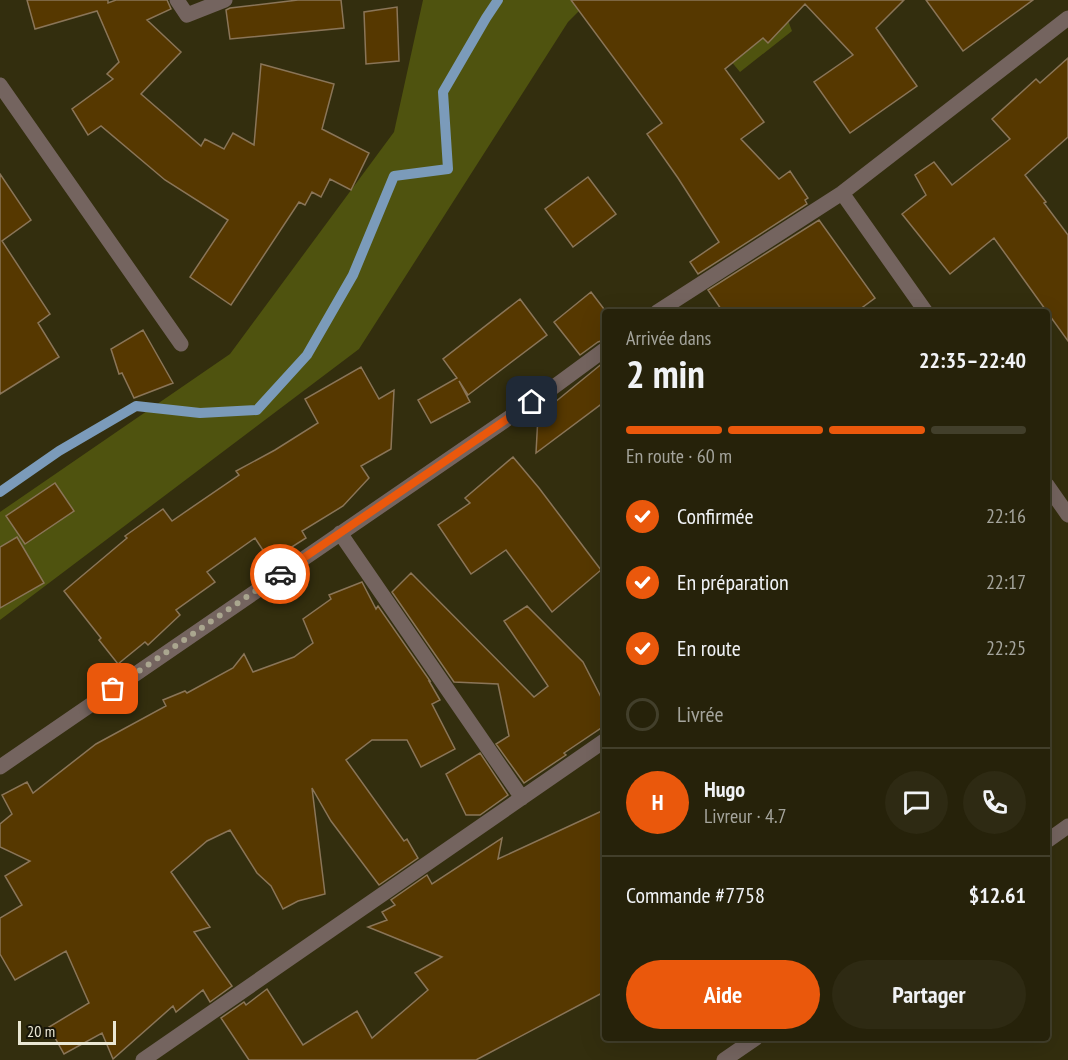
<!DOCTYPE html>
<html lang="fr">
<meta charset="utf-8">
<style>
:root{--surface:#26220a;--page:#2e2a13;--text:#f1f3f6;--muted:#a4a49c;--line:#423f2b;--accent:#ea580c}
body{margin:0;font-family:"PT Sans Narrow",sans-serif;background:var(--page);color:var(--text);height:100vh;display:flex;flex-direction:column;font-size:22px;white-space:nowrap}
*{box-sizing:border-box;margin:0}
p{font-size:20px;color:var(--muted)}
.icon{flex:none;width:33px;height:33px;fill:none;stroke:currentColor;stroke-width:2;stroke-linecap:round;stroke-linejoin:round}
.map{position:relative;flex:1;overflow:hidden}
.details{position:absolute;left:602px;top:309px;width:448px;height:732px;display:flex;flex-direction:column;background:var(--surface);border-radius:6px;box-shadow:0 6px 24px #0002,0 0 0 2px var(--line)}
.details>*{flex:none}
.scale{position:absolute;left:18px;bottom:15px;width:98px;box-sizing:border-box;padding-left:6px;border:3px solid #eae7d4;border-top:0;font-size:16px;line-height:21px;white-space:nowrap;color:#eae7d4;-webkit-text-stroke:4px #181609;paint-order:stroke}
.pin{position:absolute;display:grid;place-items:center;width:51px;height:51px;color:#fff;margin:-26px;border-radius:12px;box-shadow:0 3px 9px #0006}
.courier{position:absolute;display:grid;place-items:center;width:60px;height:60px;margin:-30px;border:4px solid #ea580c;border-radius:50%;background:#fff;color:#222;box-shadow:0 2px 8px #0007}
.headline em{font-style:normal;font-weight:700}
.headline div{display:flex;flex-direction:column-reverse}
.headline{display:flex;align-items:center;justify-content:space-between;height:102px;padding:0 24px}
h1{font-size:39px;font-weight:700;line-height:45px}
.bar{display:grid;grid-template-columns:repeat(4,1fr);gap:9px 6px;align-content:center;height:72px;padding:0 24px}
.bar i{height:8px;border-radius:4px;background:var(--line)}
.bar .selected{background:var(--accent)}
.bar p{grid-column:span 4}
.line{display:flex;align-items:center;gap:15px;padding:0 24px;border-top:2px solid var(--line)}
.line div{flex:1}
.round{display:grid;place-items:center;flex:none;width:63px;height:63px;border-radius:32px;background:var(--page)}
ol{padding:0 24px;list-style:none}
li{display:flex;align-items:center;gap:18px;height:66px}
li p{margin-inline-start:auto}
li .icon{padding:6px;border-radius:50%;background:var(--accent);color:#fff;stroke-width:4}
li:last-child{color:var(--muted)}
li i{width:33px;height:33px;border:3px solid var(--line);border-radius:50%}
.primary-button{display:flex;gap:12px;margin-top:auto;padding:12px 24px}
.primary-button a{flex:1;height:69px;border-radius:36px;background:var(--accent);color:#fff;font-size:24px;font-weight:700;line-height:69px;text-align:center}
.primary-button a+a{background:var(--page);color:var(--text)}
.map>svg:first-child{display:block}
</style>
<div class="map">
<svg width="1068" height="1060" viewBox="0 0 1068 1060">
<rect width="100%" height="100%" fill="#332e0e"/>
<path fill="#4f530f" d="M423,0H590L568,22L359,349L0,620V512L230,354L394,132Z
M780,0L792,31L740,72L700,24Z"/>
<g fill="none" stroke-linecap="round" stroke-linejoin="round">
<path stroke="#7b9bba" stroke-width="10" d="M0,492L59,451L136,406L200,413L257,410L307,355L353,275L394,176L448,169L443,92L486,18L498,0"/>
</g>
<path fill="#563800" stroke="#8a7558" stroke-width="1.5" d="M27,0H108V3L116,0H167L171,9L147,20L181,52L141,94L201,146L205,139L224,149L233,133L254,145L261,64L334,84L322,129L369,153L351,190L330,179L321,197L312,192L305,205L299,202L231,305L190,277L228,220L165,180L101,126L88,135L72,109L113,79L107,74L119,62L97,11L35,29Z
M298,0H341L344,28L230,39L226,10L230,8Z
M571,0H904L876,28L917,86L850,133L814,82L853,55L805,4L768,43L763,38L725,69L764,122L741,139L779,179L790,171L808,198L805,200L807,204L698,274L690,262L719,242L678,178L647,134L662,123Z
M926,0H1033L963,51Z
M397,7L399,61L366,64L364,12Z
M1068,58V137L1025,175L1046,202L1044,203L1068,235V341L994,238L950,274L902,214L926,195L915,175L934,162L952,185L1010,139L992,119L1036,79L1040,83Z
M0,174L31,220L2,241L50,314L38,323L59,357L0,394Z
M588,177L616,214L573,247L545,209Z
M819,220L875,298L856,312H723L708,290Z
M591,292L604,309V340L598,342L580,355L554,322Z
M520,299L547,335L468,395L459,381L470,402L431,423L418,400L457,378L443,359Z
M143,330L173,383L134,398L122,373L119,374L111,349Z
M604,362V402L536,453L538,416Z
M361,367L379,399L394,390L391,449L361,466L369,478L343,506L302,531L306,538L270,561L255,538L207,572L215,582L176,610L180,615L148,645L145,642L118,664L99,640L101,638L64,591L127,538L125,536L163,509L172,521L239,475L236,471L275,450L318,423L305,399Z
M513,457L539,488L601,570L552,612L506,550L471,574L438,525L470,503L465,498Z
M55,483L74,511L25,544L6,516Z
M17,537L44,583L0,608V547Z
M411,573L534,697L548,686L504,621L527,606L583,662L604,703V726L564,753L566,755L524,783L496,744L509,736L498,684L454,682L392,592Z
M362,582L376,609L378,606L430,681H429L440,700L432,704L455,749L421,767L407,740H372L346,760L404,841L407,839L418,858L379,885L331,821L312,788L325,894L298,901L283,909L271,886L257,873L230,830L207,841L171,872L210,927L194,932L232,986L210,1002L203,990L176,1012L173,1006L113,1059L102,1033L64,1054L49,1027L89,1003L66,951L15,980L0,954V918L22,905L5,876L30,861L0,847V824L12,814L2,795L27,782L33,793L96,744L166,706L163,700L185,691L187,693L233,668L244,654L253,672L294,657L313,643L303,619L331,599L329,595Z
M480,753L508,795L480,815H466L446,774Z
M604,810V992L476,1060H249L221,1018L244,1002L246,1005L267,989L303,1045L357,1011L372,1038L428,990L415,973L442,957L368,927L387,920L382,912L395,905L391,900L427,875L432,884L502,838L498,859Z"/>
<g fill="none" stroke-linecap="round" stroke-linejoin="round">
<path stroke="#74645f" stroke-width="15" d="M177,0L187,15L225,0"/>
<path stroke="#74645f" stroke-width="15" d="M0,85L181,344
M842,193L926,312
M657,312L842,193L1068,18
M1047,485L1068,515
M340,533L522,798
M0,767L551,389L604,350
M1047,841L1068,826
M143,1060L604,741
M724,1060L756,1038"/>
</g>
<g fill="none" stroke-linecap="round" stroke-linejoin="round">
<path stroke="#aaa68f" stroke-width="6" stroke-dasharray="0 10.8" d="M113,689L280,574"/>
<path stroke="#ea580c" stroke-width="8" d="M280,574L532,402"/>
</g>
</svg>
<div class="scale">20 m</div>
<div class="pin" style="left:113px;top:689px;background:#ea580c"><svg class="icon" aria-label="bag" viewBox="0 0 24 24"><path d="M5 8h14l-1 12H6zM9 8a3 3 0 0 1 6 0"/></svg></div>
<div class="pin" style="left:532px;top:402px;background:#1f2937"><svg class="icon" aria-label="home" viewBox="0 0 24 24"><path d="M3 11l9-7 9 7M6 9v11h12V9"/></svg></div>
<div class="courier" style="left:280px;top:574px"><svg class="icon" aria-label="car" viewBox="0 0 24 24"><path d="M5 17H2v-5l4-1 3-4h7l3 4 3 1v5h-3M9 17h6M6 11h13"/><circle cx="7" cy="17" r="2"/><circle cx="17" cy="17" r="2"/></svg></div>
<section class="details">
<div class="headline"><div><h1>2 min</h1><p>Arrivée dans</p></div><em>22:35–22:40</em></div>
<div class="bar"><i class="selected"></i><i class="selected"></i><i class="selected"></i><i></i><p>En route · 60 m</p></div>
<ol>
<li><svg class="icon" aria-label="check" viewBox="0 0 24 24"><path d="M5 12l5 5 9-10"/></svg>Confirmée<p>22:16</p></li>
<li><svg class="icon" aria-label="check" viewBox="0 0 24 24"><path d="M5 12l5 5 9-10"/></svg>En préparation<p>22:17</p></li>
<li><svg class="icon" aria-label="check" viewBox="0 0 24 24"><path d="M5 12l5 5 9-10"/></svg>En route<p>22:25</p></li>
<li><i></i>Livrée</li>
</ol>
<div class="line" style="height:108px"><b class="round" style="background:var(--accent);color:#fff">H</b><div><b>Hugo</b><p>Livreur · 4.7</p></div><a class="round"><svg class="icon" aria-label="chat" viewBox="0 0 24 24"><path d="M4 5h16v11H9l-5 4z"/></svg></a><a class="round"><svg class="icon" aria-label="phone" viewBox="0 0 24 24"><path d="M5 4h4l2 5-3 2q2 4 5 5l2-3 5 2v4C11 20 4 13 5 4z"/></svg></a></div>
<div class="line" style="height:78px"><div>Commande #7758</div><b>$12.61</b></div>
<div class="primary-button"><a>Aide</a><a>Partager</a></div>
</section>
</div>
